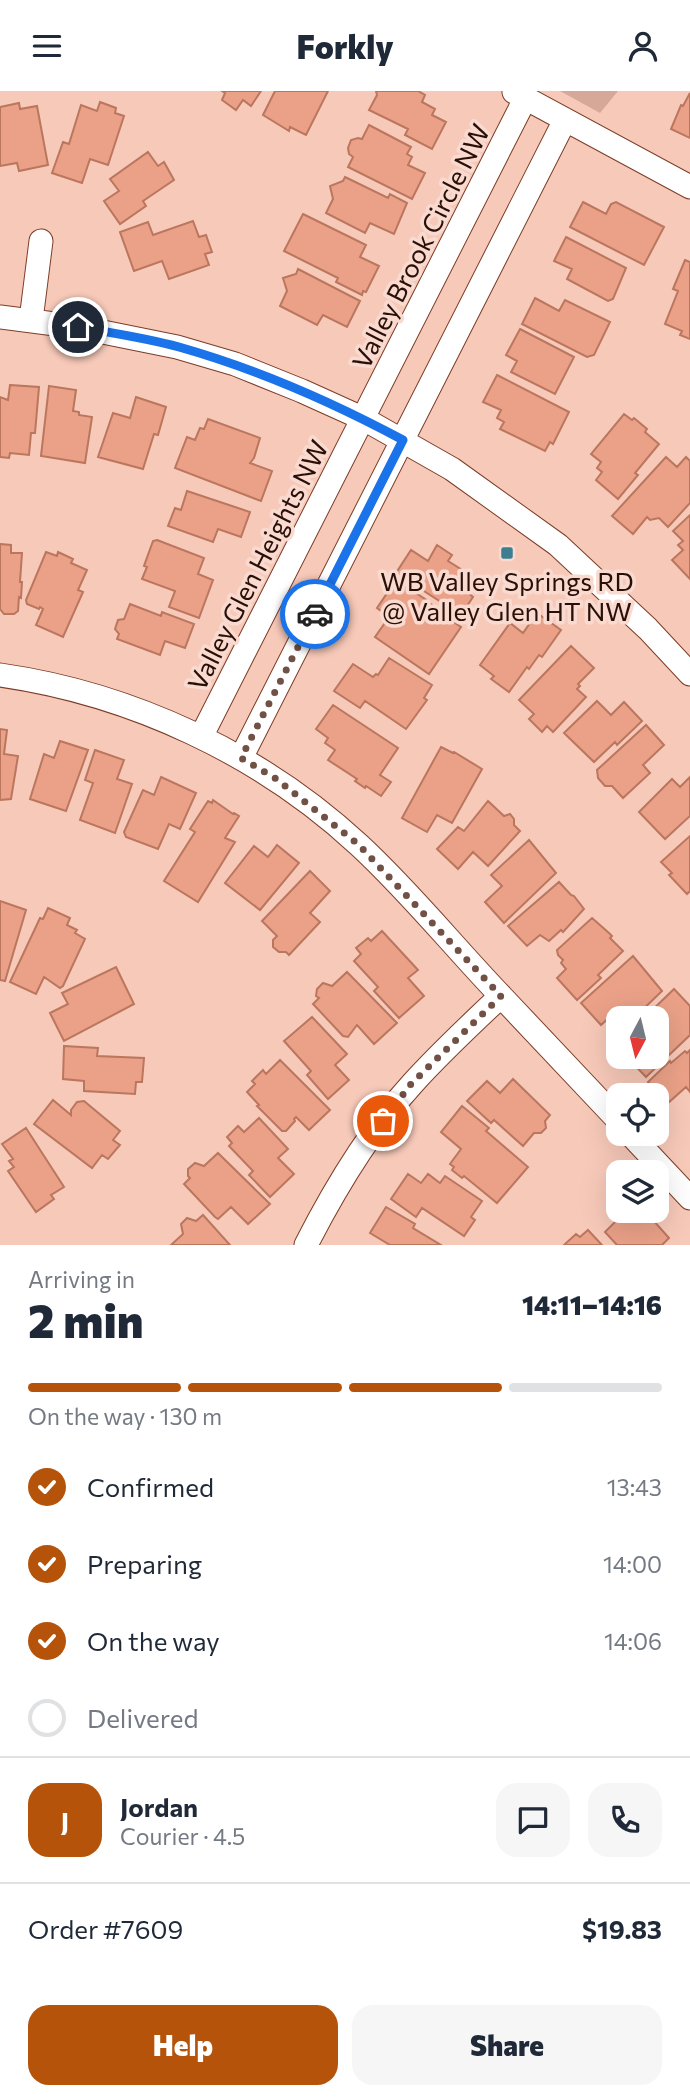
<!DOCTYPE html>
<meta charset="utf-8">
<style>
:root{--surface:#fff;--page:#f6f6f7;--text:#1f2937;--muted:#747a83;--line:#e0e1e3;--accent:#b45309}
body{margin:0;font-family:Commissioner,sans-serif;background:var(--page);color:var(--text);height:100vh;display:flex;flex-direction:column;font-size:26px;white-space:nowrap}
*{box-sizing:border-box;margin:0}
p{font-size:23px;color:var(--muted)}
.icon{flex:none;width:38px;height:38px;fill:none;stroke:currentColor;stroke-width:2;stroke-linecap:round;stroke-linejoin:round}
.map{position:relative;height:1154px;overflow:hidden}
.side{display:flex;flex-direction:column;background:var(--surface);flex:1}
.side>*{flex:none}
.needle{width:46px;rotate:187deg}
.controls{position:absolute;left:606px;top:915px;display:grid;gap:14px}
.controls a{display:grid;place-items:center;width:63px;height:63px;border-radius:14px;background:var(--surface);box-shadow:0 7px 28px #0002;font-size:35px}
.pin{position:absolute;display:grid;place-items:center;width:60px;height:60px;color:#fff;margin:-30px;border:4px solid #fff;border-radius:50%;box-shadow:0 2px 7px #0007}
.courier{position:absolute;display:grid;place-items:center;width:70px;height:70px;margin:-35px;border:5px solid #1a73e8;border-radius:50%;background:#fff;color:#222;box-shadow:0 2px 9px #0007}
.head em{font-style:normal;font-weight:800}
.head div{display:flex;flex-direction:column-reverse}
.head{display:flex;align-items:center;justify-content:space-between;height:119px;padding:0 28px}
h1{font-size:46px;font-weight:800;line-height:52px}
.bar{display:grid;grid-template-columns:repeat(4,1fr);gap:10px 7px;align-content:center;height:84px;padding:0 28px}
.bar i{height:9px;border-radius:5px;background:var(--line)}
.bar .active{background:var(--accent)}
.bar p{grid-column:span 4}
.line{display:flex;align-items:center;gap:18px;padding:0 28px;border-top:2px solid var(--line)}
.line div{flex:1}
.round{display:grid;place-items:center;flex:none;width:74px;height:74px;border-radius:21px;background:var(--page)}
ol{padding:0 28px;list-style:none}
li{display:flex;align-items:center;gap:21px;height:77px}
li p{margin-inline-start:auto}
li .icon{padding:7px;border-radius:50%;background:var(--accent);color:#fff;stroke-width:4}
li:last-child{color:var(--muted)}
li i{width:38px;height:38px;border:4px solid var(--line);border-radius:50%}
.button{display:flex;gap:14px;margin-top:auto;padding:14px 28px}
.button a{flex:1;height:80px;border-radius:21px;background:var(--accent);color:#fff;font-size:28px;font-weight:800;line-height:80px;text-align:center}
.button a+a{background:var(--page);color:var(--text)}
header{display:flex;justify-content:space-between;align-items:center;height:91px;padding:0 28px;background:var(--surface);font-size:32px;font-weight:800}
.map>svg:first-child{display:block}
</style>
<header><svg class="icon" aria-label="menu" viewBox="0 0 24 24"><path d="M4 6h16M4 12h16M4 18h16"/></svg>Forkly<svg class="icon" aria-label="person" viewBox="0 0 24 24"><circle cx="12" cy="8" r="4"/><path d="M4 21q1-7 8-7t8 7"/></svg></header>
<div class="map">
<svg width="690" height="1154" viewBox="0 0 690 1154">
<rect width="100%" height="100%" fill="#f7c9b9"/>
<path fill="#d6a898" d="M560,0H618L600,22Z"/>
<path fill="#eaa188" stroke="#bb765e" stroke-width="2" d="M222,0H261L251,15L243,9L236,19L222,9L225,2Z
M275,0H328L306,44L290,36L289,40L263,24Z
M376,0H418L425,4L422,11L435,18L432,24L446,31L432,58L405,44L408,38L369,19L377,4Z
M690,2V47L671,38L681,14L683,15Z
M100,11L116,17L115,22L124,25L108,74L90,68L82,92L52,82L63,51L69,53L81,14L97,20Z
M19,12L20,18L37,15L48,74L19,80L17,72L0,75V16Z
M369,34L411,56L407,63L412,66L408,74L425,82L412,108L348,76L353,66L349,63L348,57L351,49L358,47L362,48Z
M148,61L158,75L164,71L174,89L143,110L146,115L120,133L104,110L119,100L110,88Z
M345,86L388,107L390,103L407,112L394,143L370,132L365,142L326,122L333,108L330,95L343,90Z
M583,111L606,123L611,113L616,111L664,136L644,174L570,136Z
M303,123L366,154L360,166L379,175L366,201L363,200L362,204L336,191L338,187L284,160Z
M193,130L199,146L206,144L212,161L205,163L209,174L169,188L162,170L134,180L120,141L148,131L153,144Z
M566,146L626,177L613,208L608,210L567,188L572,178L554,170Z
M685,169L690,171V248L680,244L682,240L665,233L678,200L673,198Z
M298,178L360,210L347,236L323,224L317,234L280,215L287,200L283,187L296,183Z
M535,207L559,220L565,209L610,231L594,264L587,266L522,233Z
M520,238L574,266L555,303L511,281L517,270L506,264Z
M497,284L569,321L553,353L550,351L545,360L500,338L504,331L497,327L501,319L483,311Z
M10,294L39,296L35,342H31L29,364L10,362L9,367L0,366V306L8,309Z
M49,295L76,299L73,320L79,321V324L92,326L85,372L41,365Z
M136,306L166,316L158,344L154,343L143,378L98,366L113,322L130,327Z
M624,323L632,329L634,327L647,338L645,341L659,353L635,382L638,384L618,408L596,389L602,381L597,377L601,371L591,363Z
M208,328L260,347L254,367L250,372L272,380L261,410L175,377L187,346L195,349L200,337L204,338Z
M666,366L677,376L686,366L690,370V412L668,436L659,427L650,429L647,426L633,443L612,425Z
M187,400L250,421L241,446L218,438L213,451L168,435L175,417L181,419Z
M690,424V488L672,469L683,459L678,454L683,450L673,440Z
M157,449L204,467L198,483L213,489L199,527L169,516L175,500L142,488L147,476L144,475L153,450Z
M0,453L11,454V462H22L20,491H22L21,507L19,506L18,520L14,523H4L0,518Z
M437,454L452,464L448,470L475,487L466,500L473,506L461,524L396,482L411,459L428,470Z
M46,461L57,465L58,461L73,468L71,472L87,479L78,499L83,501L63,546L36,534L43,518L40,516L39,518L27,513L26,509Z
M396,489L425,508L432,514L431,516L461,536L429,583L375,546L389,526L377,517Z
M130,513L161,525L162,521L194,533L185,557L165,550L160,564L117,548L119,543L115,538L118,529L124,528Z
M537,522L561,539L542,566L539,564L529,578L527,576L509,601L491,588L494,585L480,574L510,532L523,542Z
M571,555L594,577L578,593L580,595L577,598L586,606L553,641L547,635L542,641L529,628L534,623L519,609Z
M389,567L432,594L424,607L427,609L406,638L365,610L360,617L334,600L353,573L373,586L376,583L378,584Z
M597,610L611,624L624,611L642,630L617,654L615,651L594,671L564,642Z
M333,614L398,657L380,684L391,691L381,705L366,695L365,697L355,690L357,688L328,669L335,659L325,652L328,647L316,638Z
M646,634L664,654L643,674L650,682L623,707L612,695H605L598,687L597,679Z
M0,638L7,639L4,663L18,665L11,708L0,709Z
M60,650L88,659L66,720L30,708L44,663L54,667Z
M441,656L453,662L454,661L482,678L452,732L437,724L427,741L402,727Z
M95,659L124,669L117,688L132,693L115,742L80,729L93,692L85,689Z
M161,686L196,702L180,738L169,733L158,758L126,746L124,741L143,699L154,704Z
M690,686V725L665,748L639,721L672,688L680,696Z
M213,709L233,723L234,722L239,725L225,747L235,751L198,811L164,790L195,741L190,738L208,710L212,712Z
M488,710L504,725L510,723L514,728V734L520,740L488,775L473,761L458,778L437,758L458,736L464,740Z
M690,745V800L687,803L669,784L672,782L661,771Z
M529,749L556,782L504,832L485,811L502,795L491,784Z
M277,754L299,772L260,819L225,792L254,755L268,766Z
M310,780L330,800L310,822L320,831L289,864L286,861H279L273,856V849L277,845L262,830Z
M559,791L571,804L574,805L584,818L563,841L561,839L549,850L540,844L527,855L508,835Z
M0,810L26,819L5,890L0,889Z
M48,817L70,827L67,834L77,839L75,842L85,848L63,895L60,897L44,886L36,903L10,891L40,827L43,828Z
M592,827L609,842L612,845L610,847L623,860L598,884L601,887L577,909L557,887L566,878L561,872L563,869L558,864L557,859Z
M382,840L418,879L408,887L424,905L399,927L374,900L378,896L354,870L361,863L356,857L368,847L371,850Z
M633,865L662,900L633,928H618V932L611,925L601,934L581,912Z
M116,876L134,913L64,950L50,922L68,913L62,902Z
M347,881L397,932L374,953L357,934L348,946L343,945L313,913L319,907L316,905L317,898L323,892L332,895Z
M674,898L690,915V944L646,986L627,966H656V928H643Z
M312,926L347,963L335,974L349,989L328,1008L307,984L311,980L284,950Z
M64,955L98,957L97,965L144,967L142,991H136L135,1003L84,1000V990L63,988Z
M690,959V1001L686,996L668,1012L648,991L670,970L671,972L685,960L687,962Z
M280,969L330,1019L309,1039L296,1026L294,1028L295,1030L286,1040H282L257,1015L259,1014L247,1001L255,993L252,990L263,979L266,983Z
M513,988L550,1024L545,1030L546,1037L541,1042H534L523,1055L494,1029L491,1032L467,1010L487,990L500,1002Z
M53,1009L71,1024V1019L77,1011L84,1010L120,1040L113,1049L120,1054L108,1068L102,1064L92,1077L34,1033Z
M462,1015L489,1037L486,1040L528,1076L497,1112L464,1085L462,1087L452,1079L454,1076L450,1073L461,1058L441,1041Z
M259,1027L288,1058L278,1067L294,1083L270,1106L249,1084L253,1080L229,1055L232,1052L227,1046L238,1035L244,1041Z
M26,1037L64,1096L51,1104L54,1108L36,1121L8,1080L14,1076L9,1070L13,1068L2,1053Z
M218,1062L270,1113L248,1133L231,1116L218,1128L215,1126L184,1093L190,1087L188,1085V1078L195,1072L204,1075Z
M408,1083L421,1092L428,1083L440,1092L445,1085L482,1110L471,1126L475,1129L464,1145L422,1117L416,1126L391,1108Z
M386,1116L415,1133L413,1137L441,1154H390L370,1142Z
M621,1120H645L669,1147L662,1154H617L605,1141L618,1128L615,1125Z
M203,1124L230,1154H171L183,1143L181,1133L187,1127L196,1130Z
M588,1139L602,1154H564L576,1143L580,1146Z"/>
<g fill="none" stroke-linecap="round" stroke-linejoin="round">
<g stroke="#7c3d27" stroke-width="25">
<path id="street" d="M514,1L690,96
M0,226L78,236L177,256L235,273L302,300L364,328L452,378L558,454L648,538L690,583
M31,229L41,150
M0,584C132,603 261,663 359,754C409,800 454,856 501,905C471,933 441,961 413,992C369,1040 335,1097 306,1154
M201,646L525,8
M241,667L565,29
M501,905L618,1029
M630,1043L690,1107"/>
</g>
<use href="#street" stroke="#fff" stroke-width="23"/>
</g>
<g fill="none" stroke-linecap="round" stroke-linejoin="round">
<path stroke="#715045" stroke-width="7" stroke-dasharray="0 12.6" d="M315,523L241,667L275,687L358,753L501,905L411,993L383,1030"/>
<path stroke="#1a73e8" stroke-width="9" d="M78,236C112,242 146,247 179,256C257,278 332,311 403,349L315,523"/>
</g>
<rect fill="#3e7e91" stroke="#f9dad0" stroke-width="2.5" x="500" y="455" width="14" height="14" rx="3.5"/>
<g text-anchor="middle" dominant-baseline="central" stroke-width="7" stroke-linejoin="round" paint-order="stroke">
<g font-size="26" fill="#290f06" stroke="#f9dad0">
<text transform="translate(420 155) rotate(-63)">Valley Brook Circle NW</text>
<text transform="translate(257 474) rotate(-63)">Valley Glen Heights NW</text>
</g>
<g font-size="26" fill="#290f06" stroke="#f9dad0">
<text x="507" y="489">WB Valley Springs RD<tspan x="507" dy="30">@ Valley Glen HT NW</tspan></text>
</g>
</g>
</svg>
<div class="controls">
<a><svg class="needle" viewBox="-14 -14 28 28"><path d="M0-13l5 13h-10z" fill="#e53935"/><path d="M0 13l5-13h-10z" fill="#747a83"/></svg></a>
<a><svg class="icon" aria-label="locate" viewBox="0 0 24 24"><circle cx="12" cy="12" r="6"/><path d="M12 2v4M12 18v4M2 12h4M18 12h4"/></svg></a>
<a><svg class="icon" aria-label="layers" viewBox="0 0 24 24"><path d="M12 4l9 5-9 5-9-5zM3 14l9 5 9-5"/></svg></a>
</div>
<div class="pin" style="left:383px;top:1030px;background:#ea580c"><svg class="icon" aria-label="bag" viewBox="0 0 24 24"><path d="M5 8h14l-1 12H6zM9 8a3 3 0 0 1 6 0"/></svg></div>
<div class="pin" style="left:78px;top:236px;background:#1f2937"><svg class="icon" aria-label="home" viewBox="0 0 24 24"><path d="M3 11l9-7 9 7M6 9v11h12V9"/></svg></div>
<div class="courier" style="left:315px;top:523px"><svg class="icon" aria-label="car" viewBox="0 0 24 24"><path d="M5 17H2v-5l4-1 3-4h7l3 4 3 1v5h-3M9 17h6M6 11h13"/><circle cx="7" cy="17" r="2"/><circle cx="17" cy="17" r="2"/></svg></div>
</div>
<section class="side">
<div class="head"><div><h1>2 min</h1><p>Arriving in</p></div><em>14:11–14:16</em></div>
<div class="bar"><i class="active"></i><i class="active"></i><i class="active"></i><i></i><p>On the way · 130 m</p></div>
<ol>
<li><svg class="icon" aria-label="check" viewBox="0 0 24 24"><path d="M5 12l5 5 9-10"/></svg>Confirmed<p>13:43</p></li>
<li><svg class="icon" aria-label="check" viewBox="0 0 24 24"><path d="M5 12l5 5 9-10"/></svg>Preparing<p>14:00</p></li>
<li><svg class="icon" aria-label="check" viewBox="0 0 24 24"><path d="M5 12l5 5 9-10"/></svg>On the way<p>14:06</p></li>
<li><i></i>Delivered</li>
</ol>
<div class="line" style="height:126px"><b class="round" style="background:var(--accent);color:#fff">J</b><div><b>Jordan</b><p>Courier · 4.5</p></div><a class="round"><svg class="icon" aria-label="chat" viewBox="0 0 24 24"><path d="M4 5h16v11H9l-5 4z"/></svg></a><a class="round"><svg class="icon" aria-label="phone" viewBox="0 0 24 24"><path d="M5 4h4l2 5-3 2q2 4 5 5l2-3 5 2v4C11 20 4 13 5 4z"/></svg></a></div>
<div class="line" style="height:91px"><div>Order #7609</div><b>$19.83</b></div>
<div class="button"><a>Help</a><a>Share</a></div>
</section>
